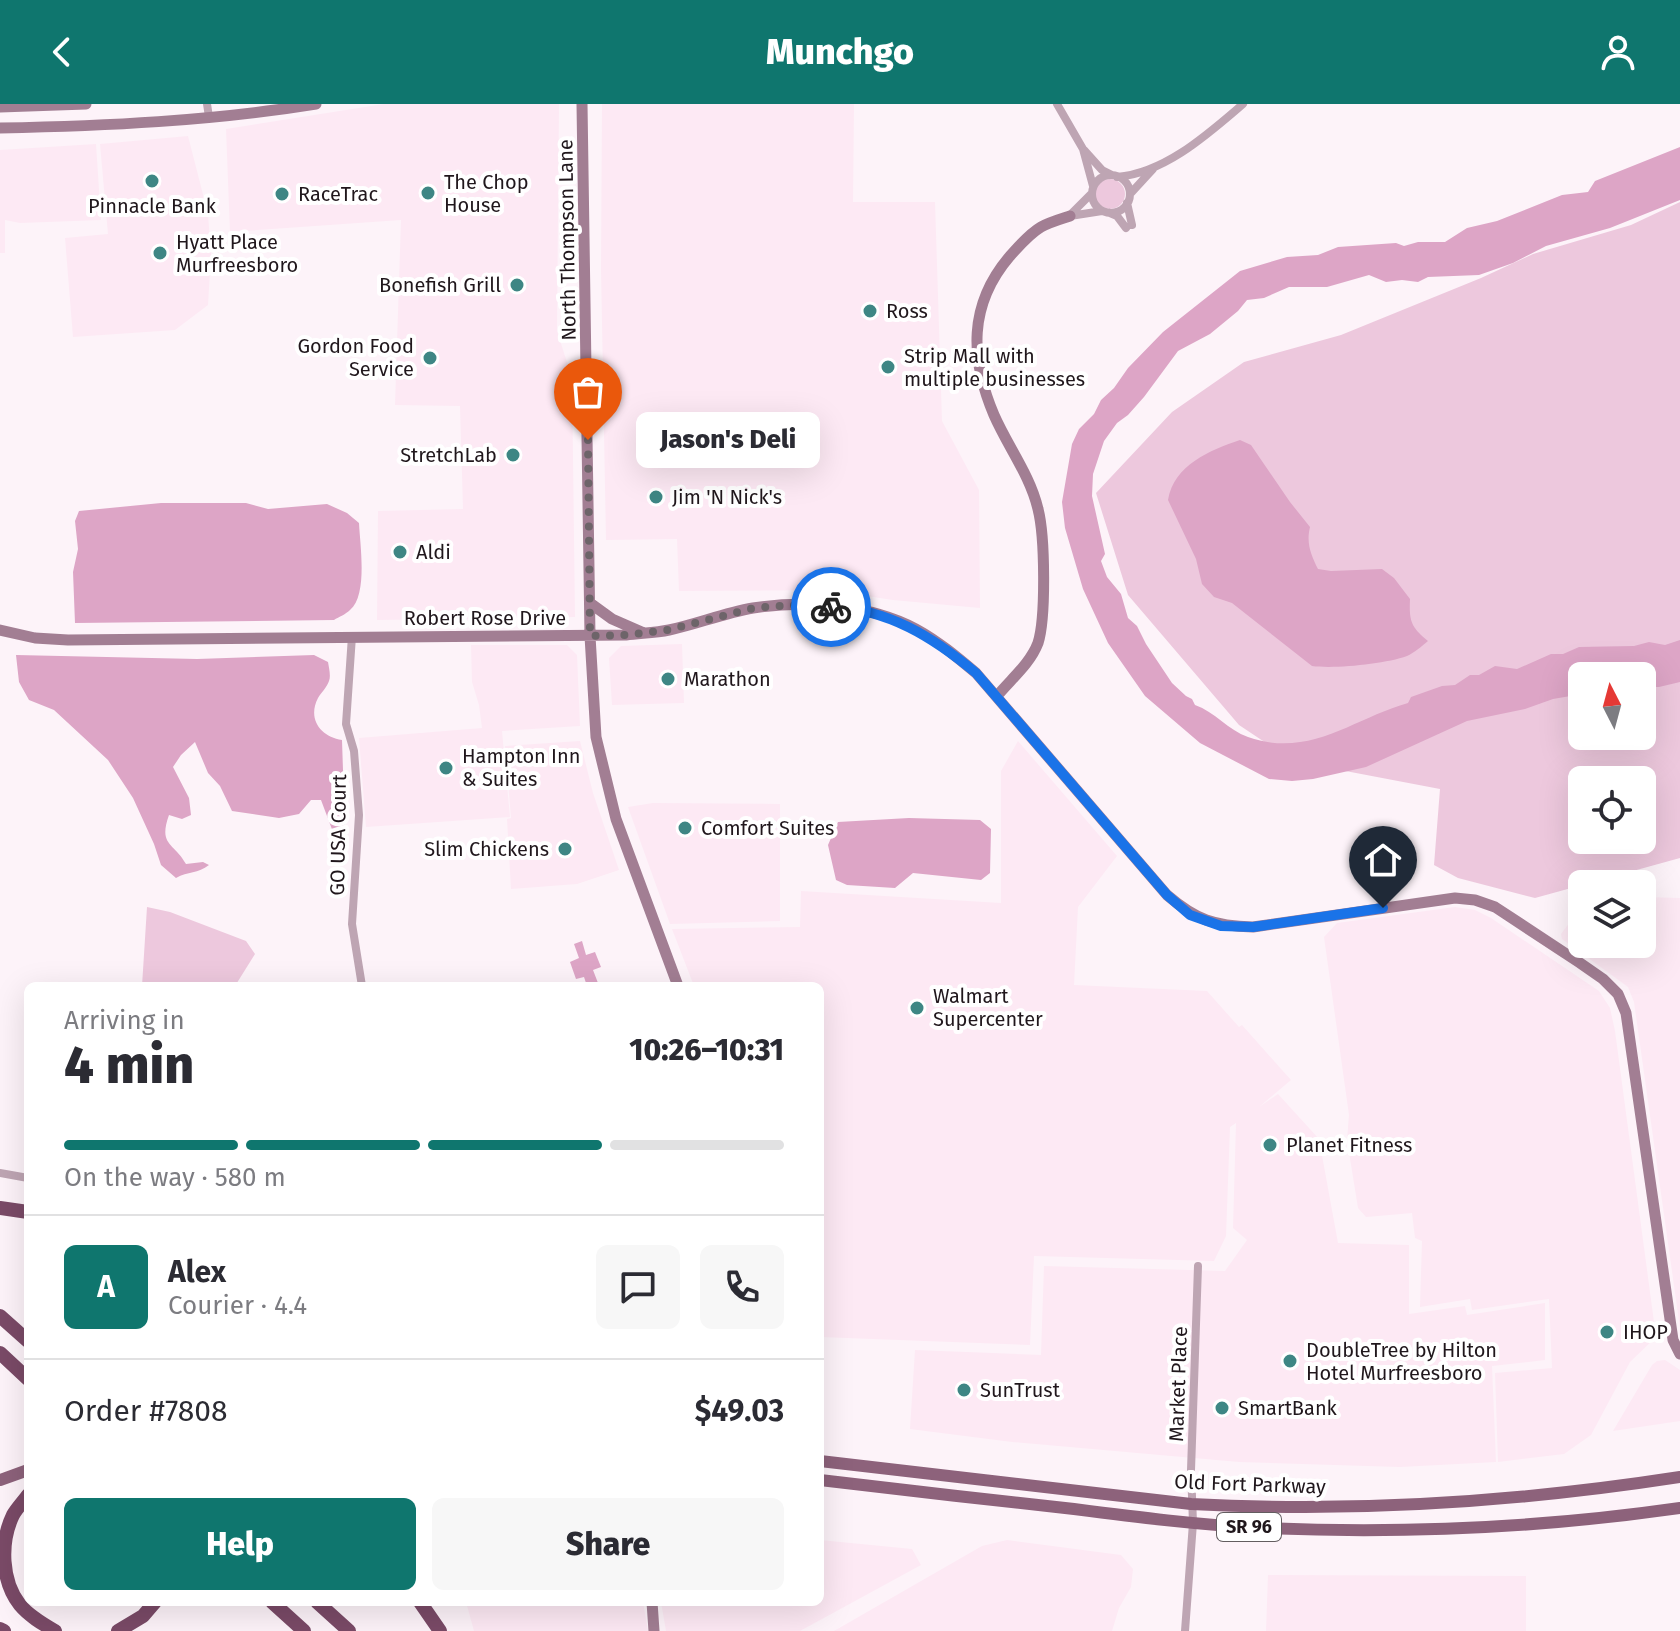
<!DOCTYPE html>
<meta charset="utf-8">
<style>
:root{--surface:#fff;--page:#f7f7f7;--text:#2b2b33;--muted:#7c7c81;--line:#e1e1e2;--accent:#0f766e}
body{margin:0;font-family:"Fira Sans",sans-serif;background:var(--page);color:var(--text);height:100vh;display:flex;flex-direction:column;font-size:30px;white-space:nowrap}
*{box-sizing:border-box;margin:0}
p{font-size:26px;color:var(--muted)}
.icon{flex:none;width:44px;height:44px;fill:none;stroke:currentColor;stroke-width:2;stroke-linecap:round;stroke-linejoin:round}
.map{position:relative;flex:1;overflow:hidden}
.details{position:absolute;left:24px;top:878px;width:800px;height:624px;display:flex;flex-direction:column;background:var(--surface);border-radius:12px;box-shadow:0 8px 32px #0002}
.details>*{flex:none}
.needle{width:52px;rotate:354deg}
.buttons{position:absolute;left:1568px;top:558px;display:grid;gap:16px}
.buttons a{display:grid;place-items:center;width:88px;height:88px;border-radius:12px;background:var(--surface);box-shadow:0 8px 32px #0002;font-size:40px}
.pin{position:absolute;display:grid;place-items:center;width:68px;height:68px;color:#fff;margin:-82px -34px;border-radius:50% 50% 50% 0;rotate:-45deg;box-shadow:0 0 8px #0007}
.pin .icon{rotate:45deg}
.courier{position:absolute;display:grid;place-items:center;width:80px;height:80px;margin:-40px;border:6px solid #1a73e8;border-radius:50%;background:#fff;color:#222;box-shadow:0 2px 10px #0007}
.bubble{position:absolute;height:56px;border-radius:12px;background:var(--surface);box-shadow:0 8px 32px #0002;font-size:26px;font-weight:800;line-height:56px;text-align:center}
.summary em{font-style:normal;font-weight:800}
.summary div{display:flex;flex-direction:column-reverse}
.summary{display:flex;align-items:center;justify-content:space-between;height:136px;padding:0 40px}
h1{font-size:52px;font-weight:800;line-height:60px}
.bar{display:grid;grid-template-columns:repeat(4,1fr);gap:12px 8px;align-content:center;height:96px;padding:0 40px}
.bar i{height:10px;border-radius:6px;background:var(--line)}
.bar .selected{background:var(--accent)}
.bar p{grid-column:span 4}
.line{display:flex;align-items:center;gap:20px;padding:0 40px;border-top:2px solid var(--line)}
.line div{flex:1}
.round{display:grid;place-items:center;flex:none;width:84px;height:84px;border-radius:12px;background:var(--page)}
.button{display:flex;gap:16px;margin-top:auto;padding:16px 40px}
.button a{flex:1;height:92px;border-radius:12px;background:var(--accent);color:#fff;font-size:32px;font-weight:800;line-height:92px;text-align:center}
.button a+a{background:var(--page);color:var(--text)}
header{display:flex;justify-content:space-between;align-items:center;height:104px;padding:0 40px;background:var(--accent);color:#fff;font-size:36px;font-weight:800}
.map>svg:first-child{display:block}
</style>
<header><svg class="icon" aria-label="back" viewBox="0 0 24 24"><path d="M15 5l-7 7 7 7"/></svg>Munchgo<svg class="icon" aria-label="person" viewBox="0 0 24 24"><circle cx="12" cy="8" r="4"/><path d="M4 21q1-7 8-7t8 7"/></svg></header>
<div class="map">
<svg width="1680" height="1527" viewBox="0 0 1680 1527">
<rect width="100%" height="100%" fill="#fdf3f9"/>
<path fill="#fde9f4" d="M384,0H559L557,227L572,274L575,513L377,516L378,407L463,405L460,302L395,301L401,116L230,128L226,25Z
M602,0H854L853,98H935L942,317L979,386L980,504L893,496L828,486L679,487L677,435L606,436L601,165Z
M188,32L208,110L211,150L208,201L175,226L73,233L65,134L108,130L100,40Z
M96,40L101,116L20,119L5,116V149H0V46Z
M682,540L684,599L612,601L609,554L621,542Z
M471,541H567L577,551L580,622L502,627L510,713L366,723L359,634L482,624L479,601L472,578Z
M580,637L593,689L619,766L577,780L511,785L507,715L511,714L505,642Z
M1018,637L1117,752L1078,803L1074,881L1207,887L1239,923L1242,921L1291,976L1259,1003L1278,990L1319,1035L1338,1139L1409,1141V1210L1465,1202L1467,1211L1545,1199V1256L1492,1262L1496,1358L1400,1363L1239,1358L1012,1338L910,1325L915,1246L1041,1251L1044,1162L1225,1167L1247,1136L1233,1124L1236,1019L1230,1023L1226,1132L1214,1157L1034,1152L1030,1241L820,1233V882H694L672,825L800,823L801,787L1001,799V667Z
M653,699L780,700V817L670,820L628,703Z
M1642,793L1680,794V1224L1634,898L1628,883L1562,835L1561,830L1575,811L1582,806V840H1642Z
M1455,803L1475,806L1491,814L1599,887L1610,904L1615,927L1656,1233L1630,1258L1591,1331L1564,1350L1498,1358L1495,1269L1552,1264L1549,1195L1472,1206L1470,1195L1420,1203L1422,1137L1415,1134L1412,1109L1366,1113L1358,1104L1347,1036L1349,1011L1324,833L1337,819Z
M1665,1256L1680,1266V1317L1613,1327L1652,1261L1657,1257Z
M820,1436L912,1445L921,1461L800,1527H666L661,1498H820Z
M1007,1436L1121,1451L1133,1465L1131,1483L1119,1504L1112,1527H834L982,1442Z
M1268,1471L1526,1472V1527H1266Z
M466,1498H643L648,1527H474Z"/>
<path fill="#edc8dd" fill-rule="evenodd" d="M1095 90a15 15 0 1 1 30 0a15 15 0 1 1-30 0Z
M1680,98V754L1535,794L1458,774L1434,761L1440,685L1293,657L1239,621L1128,491L1096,389L1172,308L1244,258L1341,231L1481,174L1533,150L1631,121ZM1582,572H1642V632H1582ZM1582,676H1642V736H1582Z
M147,803L170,808L246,837L255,850L235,882H142Z"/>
<path fill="#dda5c6" d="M1680,43V96L1610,124L1546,142L1513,159L1479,171L1428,173L1418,178L1402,176L1386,178L1369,171L1327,183H1289L1264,194L1247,196L1238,207L1210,230L1178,247L1144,293L1128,311L1117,319L1104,337L1093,370L1092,392L1105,450L1101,457L1107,473L1121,490L1128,514L1137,522L1146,540L1172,579L1186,592L1192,595L1195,601C1215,608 1228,626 1248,633C1310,655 1354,614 1408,599L1411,593L1442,582L1455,581L1470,571H1479L1495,562L1517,565L1551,550H1563L1579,543L1634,542L1649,538L1665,541L1680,536V578L1659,583H1642V572H1582V590L1553,595L1525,605L1467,617L1366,663L1313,675L1292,677L1269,675L1200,639L1145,592L1108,539L1083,485L1065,424L1062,398L1072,340L1079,325L1094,310L1101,296L1114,284L1128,264L1163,228L1240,167L1287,153L1318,151L1338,143L1396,139L1404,142L1418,138H1445L1467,124L1497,117L1562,91L1588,88L1595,77Z
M1240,336L1251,341L1290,398L1310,423C1306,439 1311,451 1318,465L1331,467L1382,465L1394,474L1410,495C1409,517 1411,523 1428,537C1422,542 1414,549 1407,552C1385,560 1335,565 1312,562L1232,499L1214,493L1202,480L1196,455L1168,396C1174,361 1210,346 1240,336Z
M161,399H246L268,405L327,400L347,409L359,419C360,441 368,491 350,506C346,510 339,513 334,516L75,519L73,468L78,445L75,417L79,407Z
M16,551L197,555L314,551L328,558C329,564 331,572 329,577C327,583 321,589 318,594C307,615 321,633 342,636L345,727L340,738L333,728L321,696H311L299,710L279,714L232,707L220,682L208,669L195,638L181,651L173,663L189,694L191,711L182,715L169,711C158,742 174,738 186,760L203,758L209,761C198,770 188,767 176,774L161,761L154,740L133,694L108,656L54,606L29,596L19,578Z
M909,714L980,716L991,725L990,769L981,776L913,769L895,784L847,781L836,776L828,741L838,718Z
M582,837L586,851L595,848L601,863L593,866L598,879L587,882L584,873L576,875L570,858L579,854L574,840Z"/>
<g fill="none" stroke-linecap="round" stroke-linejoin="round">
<path stroke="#bea5b3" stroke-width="8" d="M207,0L209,13
M1057,0L1083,45L1093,82
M1084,46L1102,66L1112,71
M1092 90a19 19 0 1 1 38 0a19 19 0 1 1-38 0Z
M1117,73C1165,69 1208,30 1243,0
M1130,90L1153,65
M1127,99L1132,121
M1110,109L1117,112L1126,124
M1070,111L1091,90
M1070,112L1102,107
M352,532L346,620L354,647L359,711L352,820L362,882
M0,1069L28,1074
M1185,1527L1193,1419L1191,1366L1198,1162"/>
<path stroke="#a27e93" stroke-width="11" d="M582,0L590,532L596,633L616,715L678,882
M0,3L86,0
M0,24C106,22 211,17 316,0
M590,499L612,515L644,529
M0,526L35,534L68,536L626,531C640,529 655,529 669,526C697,520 724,509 753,504C804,496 870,500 916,525C938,537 957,553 976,569L1167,791C1196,816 1214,822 1253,823L1455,794L1475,796L1495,803L1580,859L1603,875L1618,890L1626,909L1673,1236L1680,1250
M997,592C1011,575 1030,560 1038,539C1046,514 1045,432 1038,405C1030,371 1008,343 994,311C970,254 968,201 1010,152C1020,141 1029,130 1041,123C1050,118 1061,115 1070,112
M652,1498L654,1527"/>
<path stroke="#8d627b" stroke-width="12" d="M820,1357L1191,1400C1355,1409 1518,1398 1680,1373
M0,1376L28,1366
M820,1376C905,1386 989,1396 1074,1405C1136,1413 1199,1421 1261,1424C1402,1430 1541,1424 1680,1404"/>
<path stroke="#7a4a67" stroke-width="14" d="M0,1104L28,1108
M0,1212L28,1237
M0,1249L28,1275
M28,1391C23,1398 17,1404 13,1411C0,1438 1,1477 20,1501C29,1512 43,1520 55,1527
M272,1498L304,1527
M317,1498L349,1527
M420,1498L440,1527
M0,1525L4,1527
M118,1527L143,1512L155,1498"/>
</g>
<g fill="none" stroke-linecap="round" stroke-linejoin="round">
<path stroke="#6d6469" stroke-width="8" stroke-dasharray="0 14.4" d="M588,336L590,532L626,531L668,526L754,504L791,501L831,503"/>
<path stroke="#1a73e8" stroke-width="10" d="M831,503C888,505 933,533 976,569L1167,791L1190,811L1221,822L1253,823L1383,804"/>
</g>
<g fill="#3e8684" stroke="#fff" stroke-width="3">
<circle cx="152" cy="77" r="8"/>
<circle cx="428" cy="89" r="8"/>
<circle cx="282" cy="90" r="8"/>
<circle cx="160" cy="149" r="8"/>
<circle cx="517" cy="181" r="8"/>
<circle cx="870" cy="207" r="8"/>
<circle cx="430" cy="254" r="8"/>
<circle cx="888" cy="263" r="8"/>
<circle cx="513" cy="351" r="8"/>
<circle cx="656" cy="393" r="8"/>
<circle cx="400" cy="448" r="8"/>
<circle cx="668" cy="575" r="8"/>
<circle cx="446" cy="664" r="8"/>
<circle cx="685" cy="724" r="8"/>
<circle cx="565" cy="745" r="8"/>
<circle cx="917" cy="904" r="8"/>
<circle cx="1270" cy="1041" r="8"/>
<circle cx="1607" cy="1228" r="8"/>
<circle cx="1290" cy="1257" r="8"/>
<circle cx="964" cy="1286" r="8"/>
<circle cx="1222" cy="1304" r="8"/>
</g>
<g text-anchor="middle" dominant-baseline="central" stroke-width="8" stroke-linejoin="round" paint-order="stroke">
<rect fill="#fff" stroke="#635d60" stroke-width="2" x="1217" y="1409" width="64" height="28" rx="6"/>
<g font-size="18" font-weight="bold" fill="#20171c">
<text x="1249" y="1423">SR 96</text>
</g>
<g font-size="20" fill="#20171c" stroke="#fff" text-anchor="start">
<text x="444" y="78">The Chop<tspan x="444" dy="23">House</tspan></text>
<text x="298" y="90">RaceTrac</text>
<text x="152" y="102" text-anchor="middle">Pinnacle Bank</text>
<text x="176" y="138">Hyatt Place<tspan x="176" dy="23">Murfreesboro</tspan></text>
<text x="501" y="181" text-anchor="end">Bonefish Grill</text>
<text x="886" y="207">Ross</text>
<text x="414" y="242" text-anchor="end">Gordon Food<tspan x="414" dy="23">Service</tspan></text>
<text x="904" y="252">Strip Mall with<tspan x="904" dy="23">multiple businesses</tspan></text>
<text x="497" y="351" text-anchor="end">StretchLab</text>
<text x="672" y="393">Jim 'N Nick's</text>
<text x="416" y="448">Aldi</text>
<text x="684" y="575">Marathon</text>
<text x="462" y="652">Hampton Inn<tspan x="462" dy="23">&amp; Suites</tspan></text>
<text x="701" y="724">Comfort Suites</text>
<text x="549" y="745" text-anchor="end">Slim Chickens</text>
<text x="933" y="892">Walmart<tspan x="933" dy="23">Supercenter</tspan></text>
<text x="1286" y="1041">Planet Fitness</text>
<text x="1623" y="1228">IHOP</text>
<text x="1306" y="1246">DoubleTree by Hilton<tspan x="1306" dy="23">Hotel Murfreesboro</tspan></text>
<text x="980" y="1286">SunTrust</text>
<text x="1238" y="1304">SmartBank</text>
</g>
<g font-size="20" fill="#20171c" stroke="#fff">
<text transform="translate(567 136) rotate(-91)">North Thompson Lane</text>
<text x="485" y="514">Robert Rose Drive</text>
<text transform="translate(338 731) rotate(-89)">GO USA Court</text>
<text transform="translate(1178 1280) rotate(-88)">Market Place</text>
<text transform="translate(1250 1380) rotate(2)">Old Fort Parkway</text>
</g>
</g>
</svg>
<div class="buttons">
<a><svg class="needle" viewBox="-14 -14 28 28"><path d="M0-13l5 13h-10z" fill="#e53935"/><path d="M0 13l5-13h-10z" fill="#7c7c81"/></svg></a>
<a><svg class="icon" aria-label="locate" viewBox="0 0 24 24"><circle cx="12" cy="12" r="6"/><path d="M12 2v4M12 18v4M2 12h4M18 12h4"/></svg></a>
<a><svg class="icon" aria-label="layers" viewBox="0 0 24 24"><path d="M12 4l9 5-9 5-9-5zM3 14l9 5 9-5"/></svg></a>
</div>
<div class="pin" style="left:588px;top:336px;background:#ea580c"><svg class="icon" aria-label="bag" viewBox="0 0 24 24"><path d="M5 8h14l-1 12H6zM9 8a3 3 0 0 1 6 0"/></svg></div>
<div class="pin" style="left:1383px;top:804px;background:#1f2937"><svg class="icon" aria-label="home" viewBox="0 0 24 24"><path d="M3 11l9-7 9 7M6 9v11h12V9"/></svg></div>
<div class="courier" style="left:831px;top:503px"><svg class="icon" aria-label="bike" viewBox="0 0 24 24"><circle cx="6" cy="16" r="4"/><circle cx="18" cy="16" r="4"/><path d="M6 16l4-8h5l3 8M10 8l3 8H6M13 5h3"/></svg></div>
<div class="bubble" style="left:636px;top:308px;width:184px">Jason's Deli</div>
<section class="details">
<div class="summary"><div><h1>4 min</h1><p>Arriving in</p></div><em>10:26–10:31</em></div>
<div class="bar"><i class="selected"></i><i class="selected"></i><i class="selected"></i><i></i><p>On the way · 580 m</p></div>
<div class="line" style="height:144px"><b class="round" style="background:var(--accent);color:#fff">A</b><div><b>Alex</b><p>Courier · 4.4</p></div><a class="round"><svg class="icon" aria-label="chat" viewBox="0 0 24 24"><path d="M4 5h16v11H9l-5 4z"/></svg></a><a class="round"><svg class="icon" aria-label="phone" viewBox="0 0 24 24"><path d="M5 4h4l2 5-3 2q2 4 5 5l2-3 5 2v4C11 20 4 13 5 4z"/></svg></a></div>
<div class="line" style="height:104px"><div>Order #7808</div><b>$49.03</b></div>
<div class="button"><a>Help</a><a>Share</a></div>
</section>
</div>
